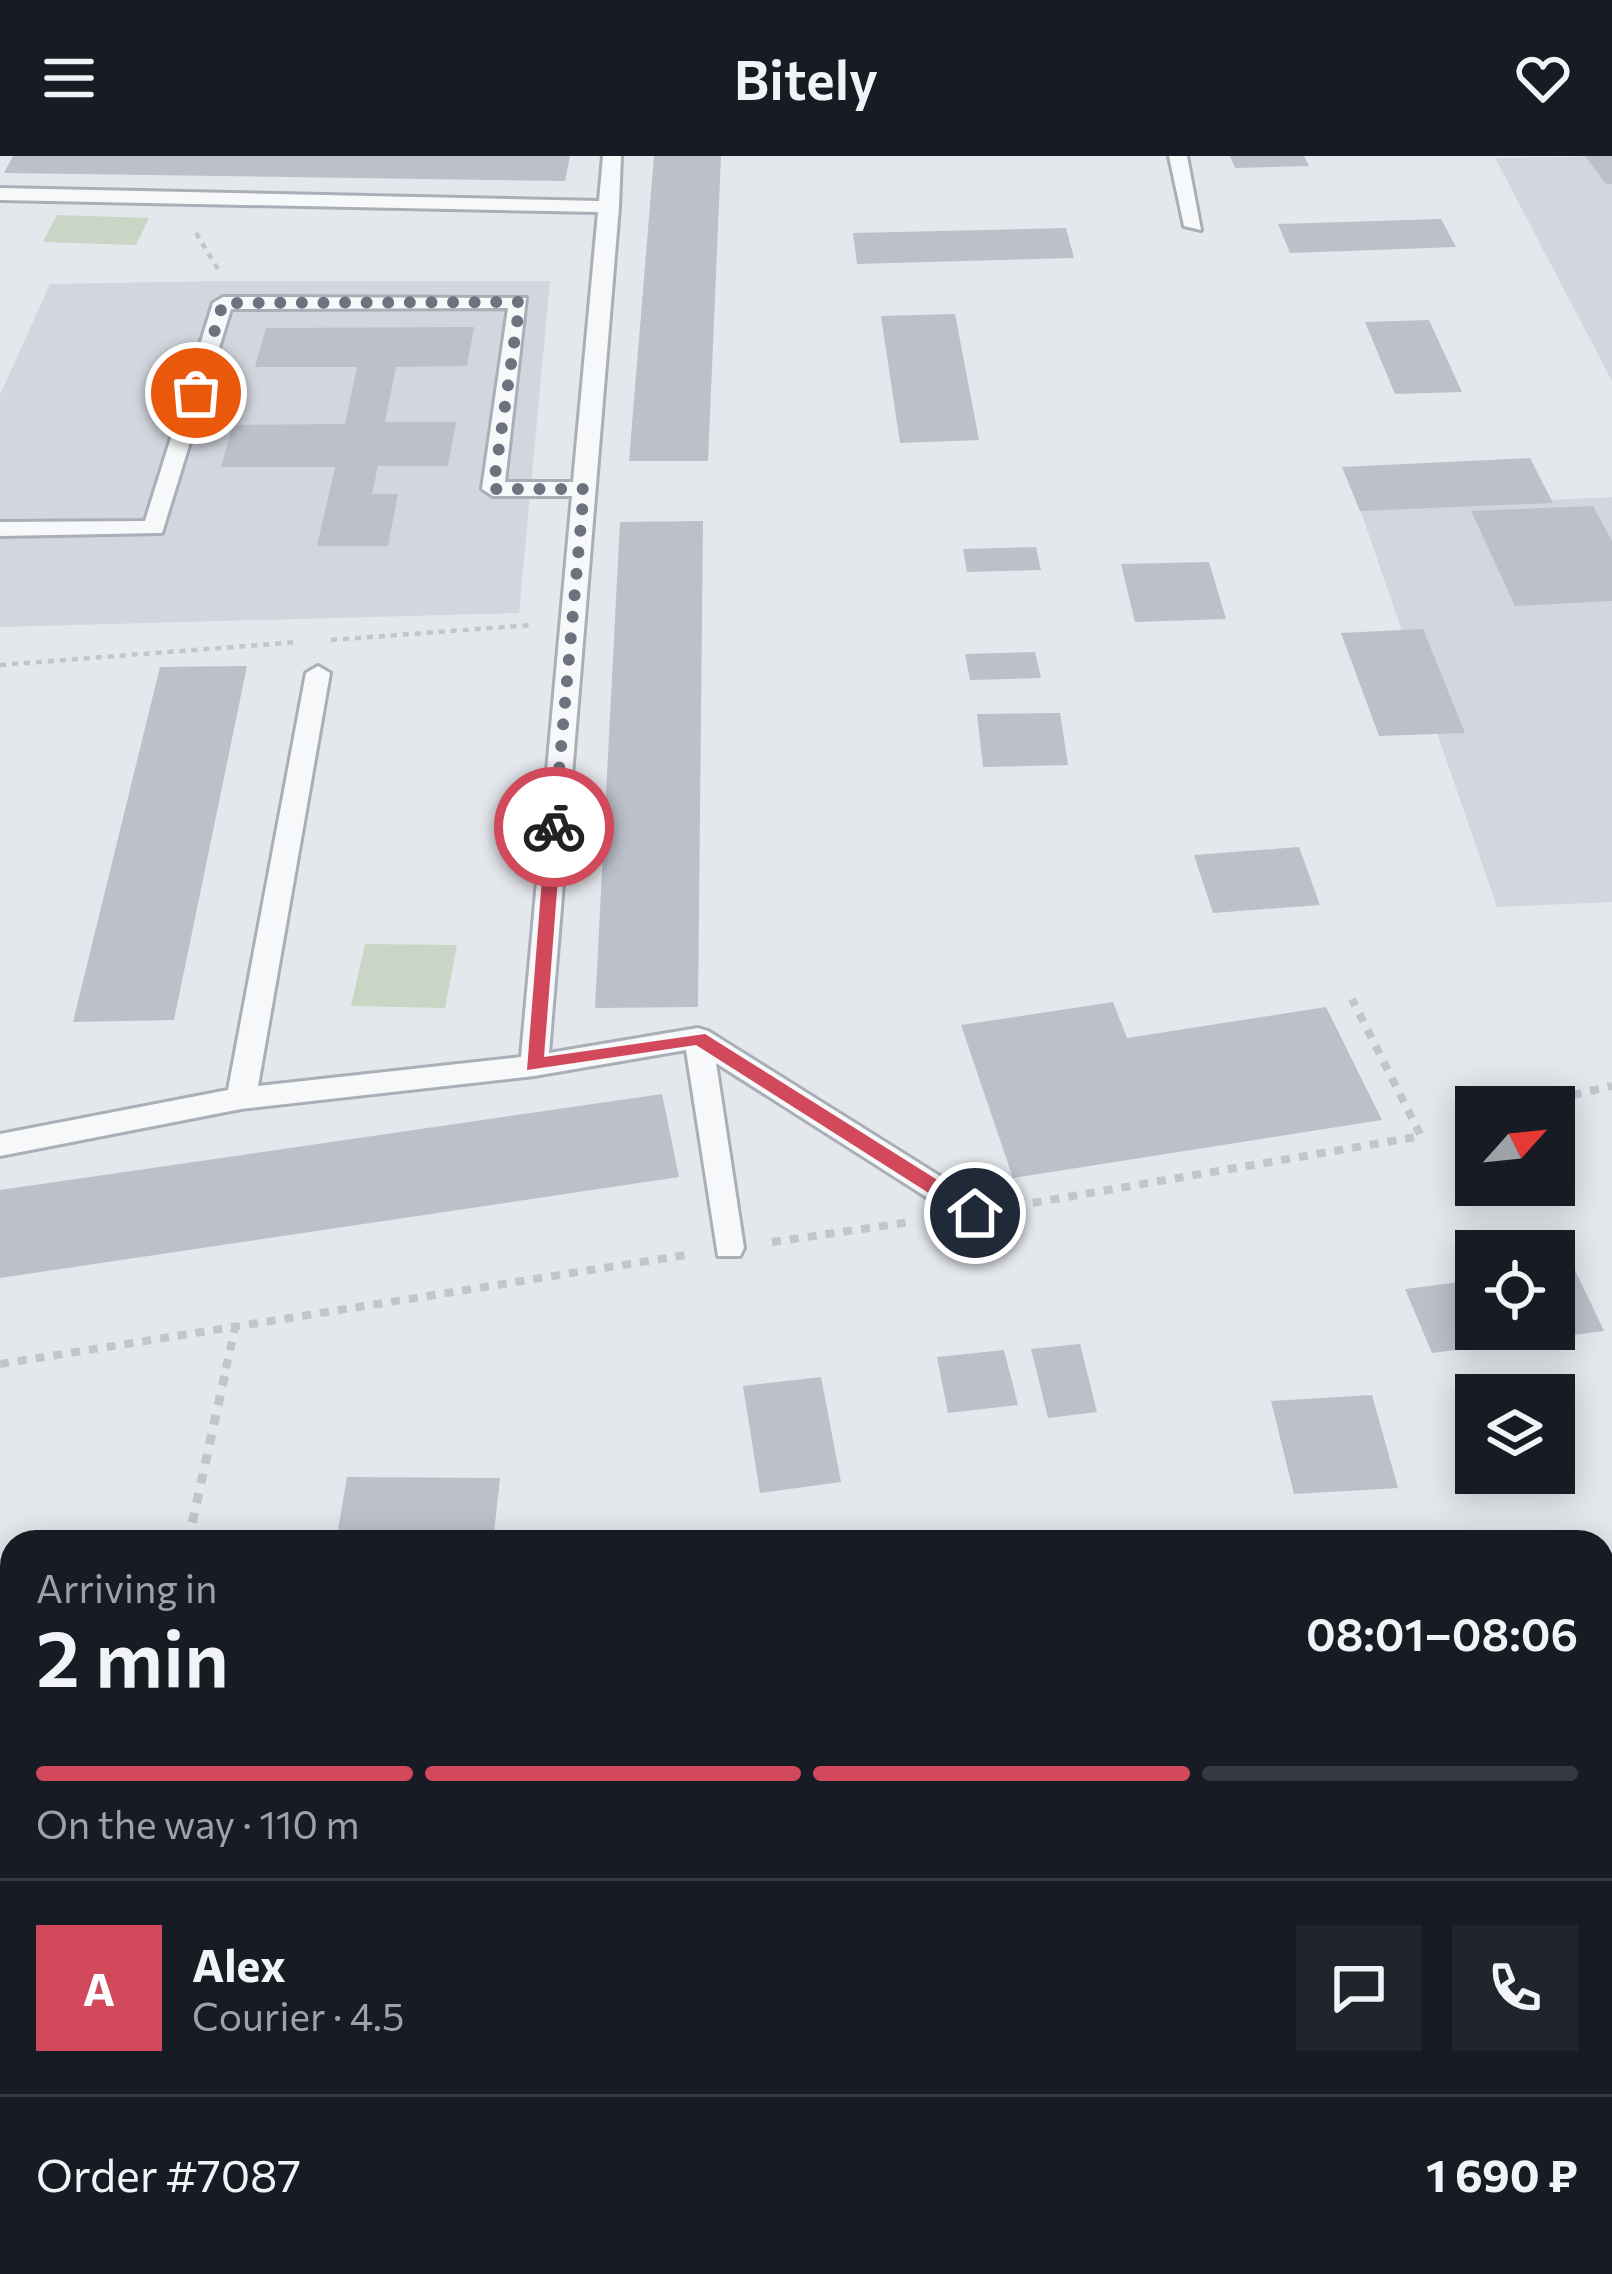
<!DOCTYPE html>
<meta charset="utf-8">
<style>
:root{--surface:#171b24;--page:#20242c;--text:#f1f3f6;--muted:#9ea1a6;--line:#363941;--accent:#d1495b}
body{margin:0;font-family:Commissioner,sans-serif;background:var(--page);color:var(--text);height:100vh;display:flex;flex-direction:column;font-size:45px;white-space:nowrap}
*{box-sizing:border-box;margin:0}
p{font-size:39px;color:var(--muted)}
.icon{flex:none;width:66px;height:66px;fill:none;stroke:currentColor;stroke-width:2;stroke-linecap:round;stroke-linejoin:round}
.map{position:relative;flex:1;overflow:hidden}
.drawer{position:absolute;left:0px;top:1374px;width:1614px;height:744px;display:flex;flex-direction:column;background:var(--surface);border-radius:36px 36px 0 0;box-shadow:0 6px 30px #0003}
.drawer>*{flex:none}
.needle{width:78px;rotate:63deg}
.fabs{position:absolute;left:1455px;top:930px;display:grid;gap:24px}
.fabs a{display:grid;place-items:center;width:120px;height:120px;border-radius:0px;background:var(--surface);box-shadow:0 6px 30px #0003;font-size:60px}
.pin{position:absolute;display:grid;place-items:center;width:102px;height:102px;color:#fff;margin:-51px;border:6px solid #fff;border-radius:50%;box-shadow:0 3px 12px #0007}
.courier{position:absolute;display:grid;place-items:center;width:120px;height:120px;margin:-60px;border:9px solid #d1495b;border-radius:50%;background:#fff;color:#222;box-shadow:0 3px 15px #0007}
.overview em{font-style:normal;font-weight:600}
.overview div{display:flex;flex-direction:column-reverse}
.overview{display:flex;align-items:center;justify-content:space-between;height:204px;padding:0 36px}
h1{font-size:78px;font-weight:600;line-height:90px}
.bar{display:grid;grid-template-columns:repeat(4,1fr);gap:18px 12px;align-content:center;height:144px;padding:0 36px}
.bar i{height:15px;border-radius:9px;background:var(--line)}
.bar .current{background:var(--accent)}
.bar p{grid-column:span 4}
.line{display:flex;align-items:center;gap:30px;padding:0 36px;border-top:3px solid var(--line)}
.line div{flex:1}
.round{display:grid;place-items:center;flex:none;width:126px;height:126px;border-radius:0px;background:var(--page)}
header{display:flex;justify-content:space-between;align-items:center;height:156px;padding:0 36px;background:var(--surface);font-size:54px;font-weight:600}
.map>svg:first-child{display:block}
</style>
<header><svg class="icon" aria-label="menu" viewBox="0 0 24 24"><path d="M4 6h16M4 12h16M4 18h16"/></svg>Bitely<svg class="icon" aria-label="heart" viewBox="0 0 24 24"><path d="M12 20l-8-8c-3-5 5-10 8-4 3-6 11-1 8 4z"/></svg></header>
<div class="map">
<svg width="1612" height="2118" viewBox="0 0 1612 2118">
<rect width="100%" height="100%" fill="#e4e7ec"/>
<path fill="#d2d6de" d="M1612,0V225L1495,2Z
M225,125H550L519,457L0,471V239L50,128Z
M1612,341V746L1497,751L1360,353Z"/>
<path fill="#c9d6c5" d="M57,59L149,62L136,89L43,86Z
M365,788L457,789L445,852L351,850Z"/>
<path fill="#bbc0ca" d="M13,0H570L565,25L4,17Z
M654,0H721L708,305H629Z
M1230,0H1304L1309,10L1235,12Z
M1585,0H1612V28H1606Z
M1441,63L1456,91L1290,97L1278,68Z
M1066,72L1074,102L857,108L853,77Z
M955,158L979,284L900,287L881,160Z
M1429,164L1462,236L1395,238L1365,166Z
M474,171L467,210L396,211L385,266H456L448,310H378L372,338H398L388,390H317L335,311H221L233,269L345,268L357,211H255L266,172Z
M1530,302L1553,347L1360,355L1342,311Z
M1593,350L1612,385V445L1515,450L1471,355Z
M703,365L698,851L595,852L620,366Z
M1036,391L1041,414L967,416L963,393Z
M1209,406L1226,463L1135,466L1121,408Z
M1423,473L1465,577L1379,580L1341,477Z
M1035,496L1041,522L970,524L965,498Z
M247,510L174,864L73,866L160,511Z
M1060,557L1068,609L983,611L977,558Z
M1299,691L1320,749L1213,757L1194,699Z
M1113,846L1127,882L1326,851L1382,964L1013,1022L961,869Z
M662,938L679,1021L0,1122V1034Z
M1574,1112L1604,1175L1432,1197L1405,1133L1476,1124V1173H1554V1114Z
M1080,1188L1097,1256L1048,1262L1031,1193Z
M1004,1194L1018,1249L948,1257L937,1201Z
M821,1221L841,1326L760,1337L743,1230Z
M1372,1239L1398,1332L1294,1338L1271,1245Z
M347,1321L500,1322L493,1386H336Z
M1602,1613H1612V1712H1607L1602,1693Z
M203,2106H302L301,2118H201Z
M971,2106H1081L1082,2118H972Z"/>
<g fill="none" stroke-linecap="round" stroke-linejoin="round">
<g stroke="#a9aeb7" stroke-width="6">
<path id="lane" d="M603,0H621L619,51L549,897L698,872L708,875L986,1049L990,1057L986,1065H964L716,907L744,1092L740,1100H718L686,894L534,920L241,953L0,1000V978L228,934L306,517L318,510L330,517L258,930L521,901L572,340H493L482,333L508,152L231,153L162,377L0,380V366L145,365L213,147L223,141L526,142L505,326H573L598,56L0,44V32L599,45Z
M1169,0H1187L1201,74L1184,70Z"/>
</g>
<g stroke="#a9aeb7" stroke-width="6">
<path id="street" d="M1602,1735H1612V1805H1602Z
M12,2083V2106H82L80,2118H0Z"/>
</g>
<path stroke="#c2c5cb" stroke-width="4.5" stroke-dasharray="6 6" stroke-linecap="butt" d="M196,77L219,115
M331,484L531,469
M0,509L298,486"/>
<path stroke="#c2c5cb" stroke-width="8" stroke-dasharray="9 9" stroke-linecap="butt" d="M1555,943L1612,930
M1015,1050L1421,980L1352,843
M772,1086L911,1066
M0,1208L692,1098
M226,1212L235,1172"/>
<path stroke="#c2c5cb" stroke-width="9" stroke-dasharray="10 10" stroke-linecap="butt" d="M188,1386L227,1209"/>
<use href="#lane" fill="#f7f8fa" fill-rule="evenodd"/>
<use href="#street" fill="#f7f8fa" fill-rule="evenodd"/>
</g>
<path fill="#d1495b" d="M554,665L562,671L544,901L705,878L982,1052V1062H968L696,889L527,914L546,671Z"/>
<g fill="none" stroke-linecap="round" stroke-linejoin="round">
<path stroke="#6c737f" stroke-width="12" stroke-dasharray="0 21.6" d="M196,237L223,147L520,146L493,333H584L554,671"/>
</g>
</svg>
<div class="fabs">
<a><svg class="needle" viewBox="-14 -14 28 28"><path d="M0-13l5 13h-10z" fill="#e53935"/><path d="M0 13l5-13h-10z" fill="#9ea1a6"/></svg></a>
<a><svg class="icon" aria-label="locate" viewBox="0 0 24 24"><circle cx="12" cy="12" r="6"/><path d="M12 2v4M12 18v4M2 12h4M18 12h4"/></svg></a>
<a><svg class="icon" aria-label="layers" viewBox="0 0 24 24"><path d="M12 4l9 5-9 5-9-5zM3 14l9 5 9-5"/></svg></a>
</div>
<div class="pin" style="left:196px;top:237px;background:#ea580c"><svg class="icon" aria-label="bag" viewBox="0 0 24 24"><path d="M5 8h14l-1 12H6zM9 8a3 3 0 0 1 6 0"/></svg></div>
<div class="pin" style="left:975px;top:1057px;background:#1f2937"><svg class="icon" aria-label="home" viewBox="0 0 24 24"><path d="M3 11l9-7 9 7M6 9v11h12V9"/></svg></div>
<div class="courier" style="left:554px;top:671px"><svg class="icon" aria-label="bike" viewBox="0 0 24 24"><circle cx="6" cy="16" r="4"/><circle cx="18" cy="16" r="4"/><path d="M6 16l4-8h5l3 8M10 8l3 8H6M13 5h3"/></svg></div>
<section class="drawer">
<div class="overview"><div><h1>2 min</h1><p>Arriving in</p></div><em>08:01–08:06</em></div>
<div class="bar"><i class="current"></i><i class="current"></i><i class="current"></i><i></i><p>On the way · 110 m</p></div>
<div class="line" style="height:216px"><b class="round" style="background:var(--accent);color:#fff">A</b><div><b>Alex</b><p>Courier · 4.5</p></div><a class="round"><svg class="icon" aria-label="chat" viewBox="0 0 24 24"><path d="M4 5h16v11H9l-5 4z"/></svg></a><a class="round"><svg class="icon" aria-label="phone" viewBox="0 0 24 24"><path d="M5 4h4l2 5-3 2q2 4 5 5l2-3 5 2v4C11 20 4 13 5 4z"/></svg></a></div>
<div class="line" style="height:156px"><div>Order #7087</div><b>1 690 ₽</b></div>
</section>
</div>
